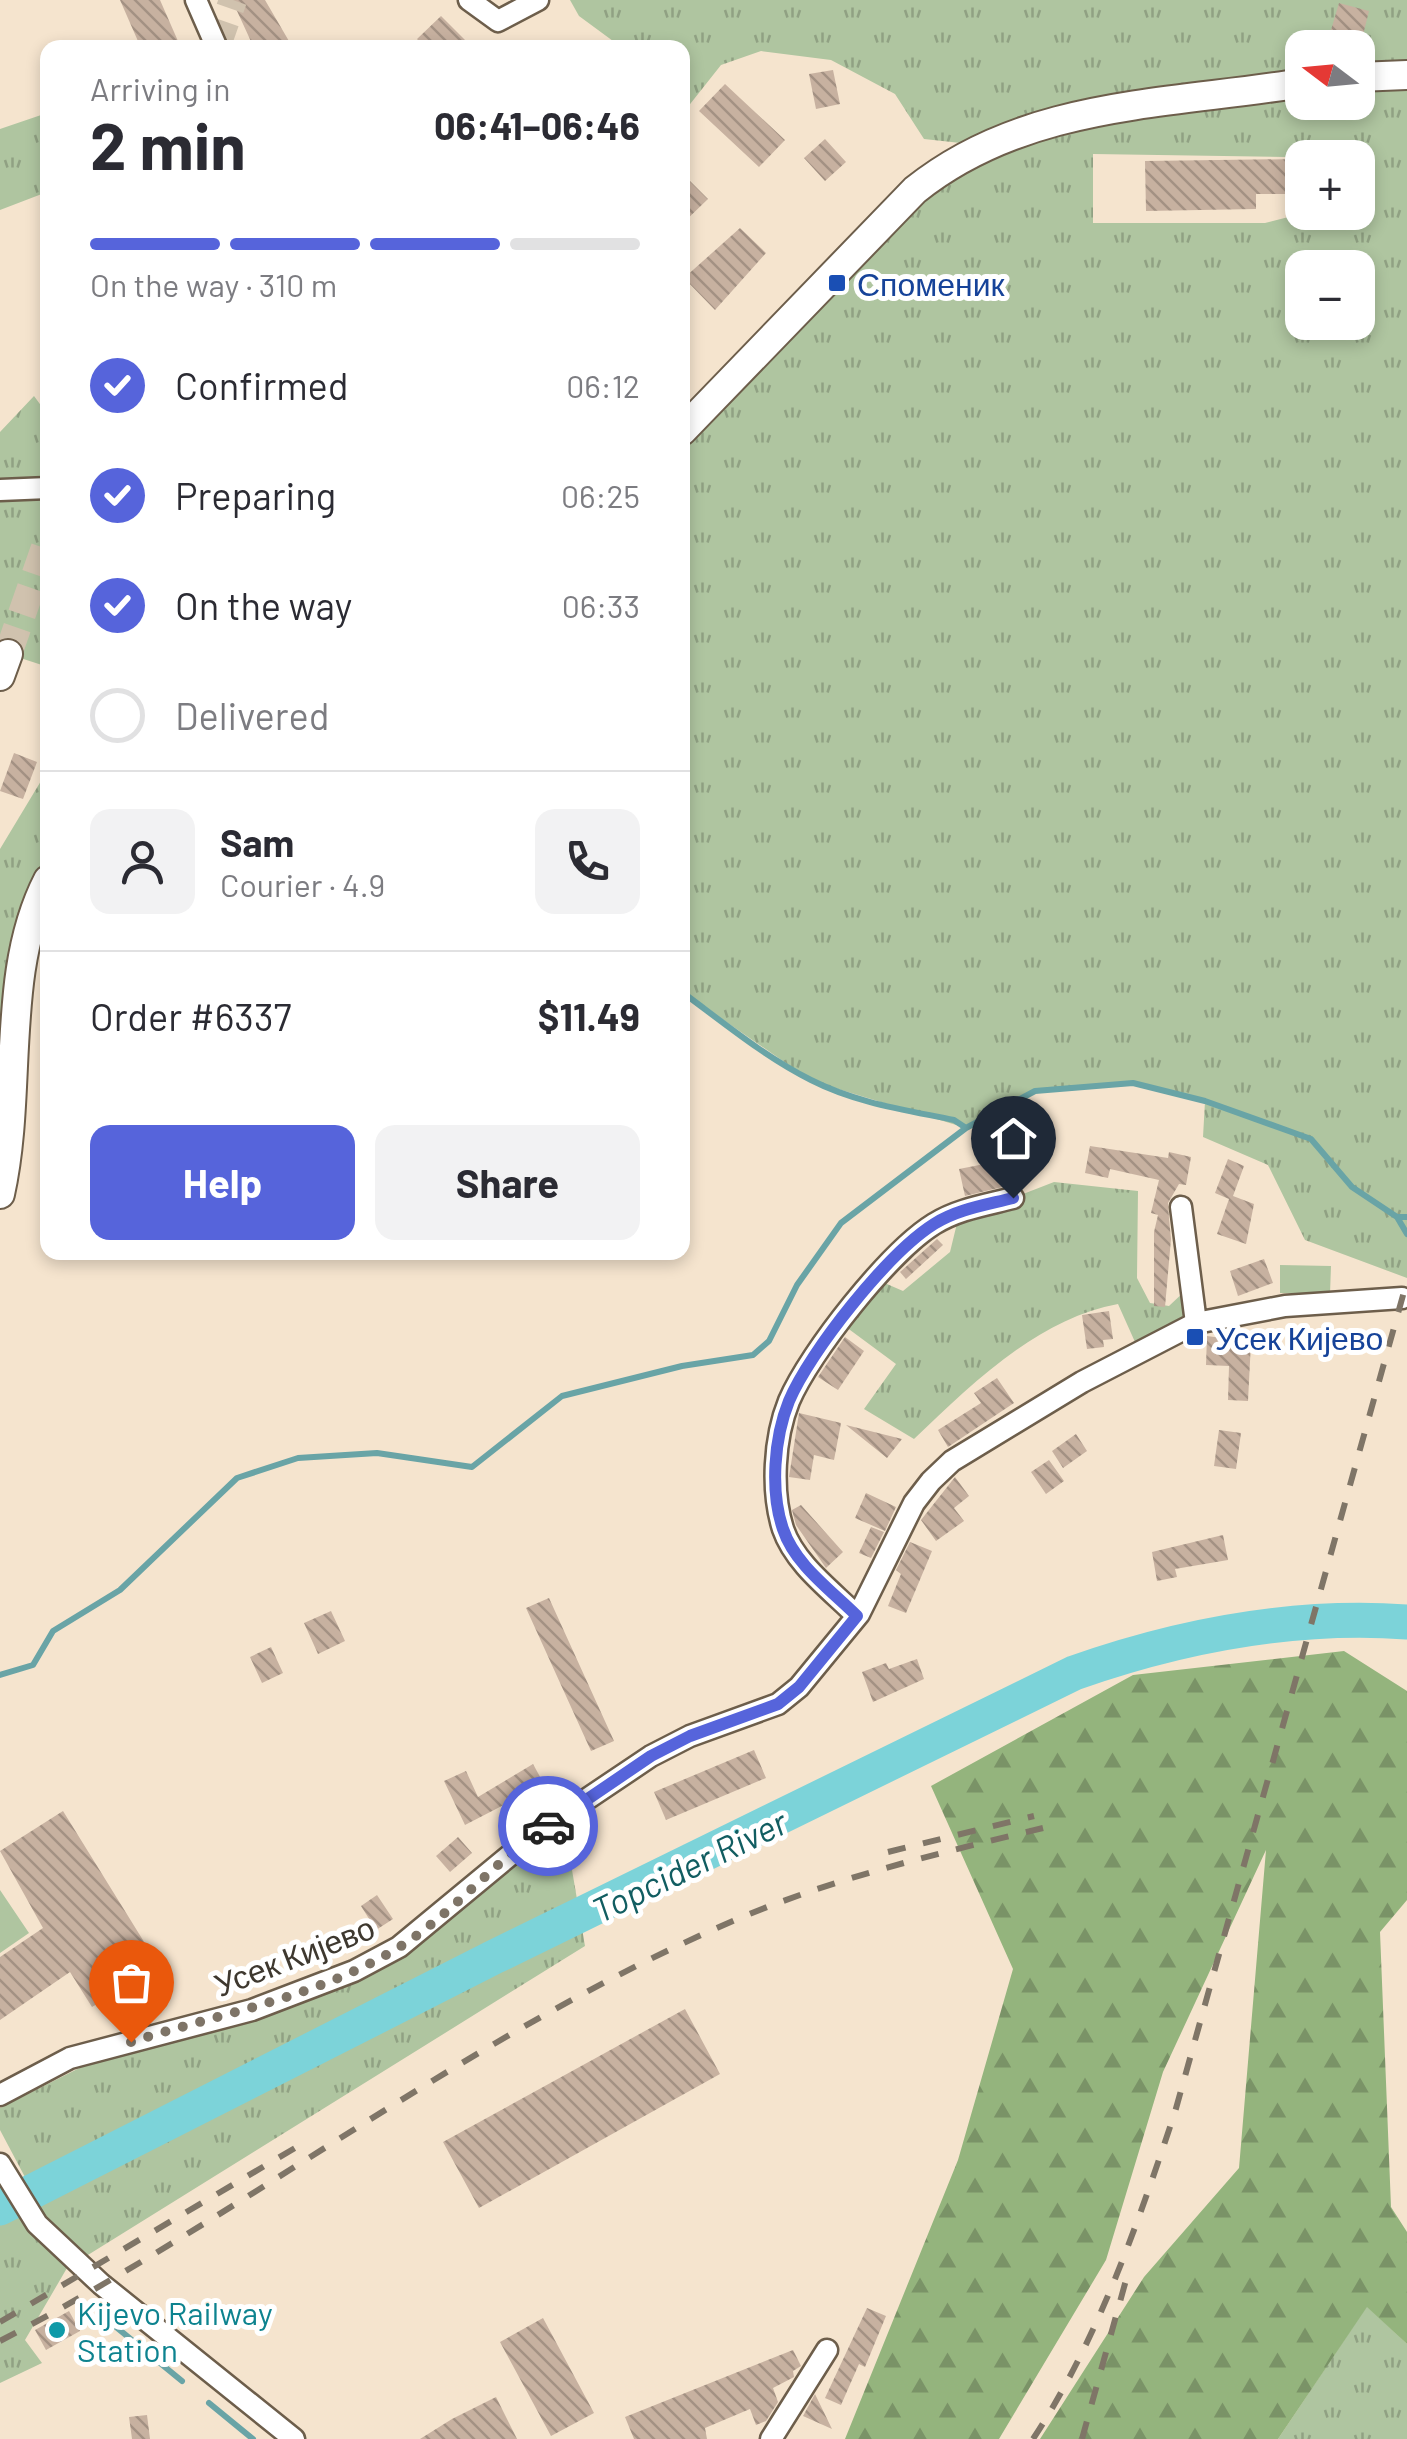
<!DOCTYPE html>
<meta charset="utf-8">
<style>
:root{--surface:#fff;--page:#f2f2f3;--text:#2b2b33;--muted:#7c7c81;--line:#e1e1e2;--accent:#5664db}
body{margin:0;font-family:Barlow,sans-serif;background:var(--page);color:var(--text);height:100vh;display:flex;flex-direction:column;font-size:38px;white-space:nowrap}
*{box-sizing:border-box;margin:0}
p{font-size:32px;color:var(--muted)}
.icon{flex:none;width:55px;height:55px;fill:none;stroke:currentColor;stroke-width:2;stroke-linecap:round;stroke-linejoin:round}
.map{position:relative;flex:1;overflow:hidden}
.panel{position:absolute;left:40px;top:40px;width:650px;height:1220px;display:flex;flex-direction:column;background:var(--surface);border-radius:20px;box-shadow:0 5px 15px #0003}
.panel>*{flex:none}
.needle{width:65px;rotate:286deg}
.controls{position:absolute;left:1285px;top:30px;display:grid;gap:20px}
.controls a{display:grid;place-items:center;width:90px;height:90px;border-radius:20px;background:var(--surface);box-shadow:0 5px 15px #0003;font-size:50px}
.pin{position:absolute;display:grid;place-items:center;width:85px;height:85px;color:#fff;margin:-102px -42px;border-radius:50% 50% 50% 0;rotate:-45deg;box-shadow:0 0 10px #0007}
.pin .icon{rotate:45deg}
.courier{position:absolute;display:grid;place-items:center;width:100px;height:100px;margin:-50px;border:8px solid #5664db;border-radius:50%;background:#fff;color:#222;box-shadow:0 2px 12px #0007}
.head em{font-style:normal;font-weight:700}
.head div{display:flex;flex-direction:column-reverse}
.head{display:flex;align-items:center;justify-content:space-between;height:170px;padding:0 50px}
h1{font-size:65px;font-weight:700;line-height:75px}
.bar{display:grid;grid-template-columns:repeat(4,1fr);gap:15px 10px;align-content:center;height:120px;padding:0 50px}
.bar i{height:12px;border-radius:8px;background:var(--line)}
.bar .current{background:var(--accent)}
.bar p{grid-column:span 4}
.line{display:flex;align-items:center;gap:25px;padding:0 50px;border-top:2px solid var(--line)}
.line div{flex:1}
.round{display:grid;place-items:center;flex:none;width:105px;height:105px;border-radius:20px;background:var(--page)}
ol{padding:0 50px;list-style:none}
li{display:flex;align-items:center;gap:30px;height:110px}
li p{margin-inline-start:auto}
li .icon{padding:10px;border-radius:50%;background:var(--accent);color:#fff;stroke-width:4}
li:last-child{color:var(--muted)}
li i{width:55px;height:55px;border:5px solid var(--line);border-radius:50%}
.action{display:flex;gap:20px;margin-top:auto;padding:20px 50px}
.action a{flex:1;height:115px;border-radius:20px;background:var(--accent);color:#fff;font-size:40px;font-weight:700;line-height:115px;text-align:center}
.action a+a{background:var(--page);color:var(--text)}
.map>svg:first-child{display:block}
</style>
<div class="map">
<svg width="1407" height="2439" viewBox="0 0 1407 2439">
<defs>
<pattern id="grass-tufts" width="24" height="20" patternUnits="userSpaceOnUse" patternTransform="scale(2.5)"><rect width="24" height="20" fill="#afc5a0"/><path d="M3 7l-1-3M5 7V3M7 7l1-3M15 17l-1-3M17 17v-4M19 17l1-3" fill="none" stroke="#90a183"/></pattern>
<pattern id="forest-firs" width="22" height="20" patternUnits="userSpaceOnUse" patternTransform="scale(2.5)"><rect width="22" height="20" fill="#94b47d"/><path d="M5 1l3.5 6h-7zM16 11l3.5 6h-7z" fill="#7a9367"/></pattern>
<pattern id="building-back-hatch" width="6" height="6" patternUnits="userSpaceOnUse" patternTransform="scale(2.5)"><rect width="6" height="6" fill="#c7b1a0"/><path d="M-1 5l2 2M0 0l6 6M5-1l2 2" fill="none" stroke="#a39183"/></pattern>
</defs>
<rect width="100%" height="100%" fill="#f5e4ce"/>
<path fill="url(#grass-tufts)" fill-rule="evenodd" d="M570,0H1407V1278L1305,1240L1268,1165L1203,1137L1205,1101L1133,1083L1035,1091L966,1128L812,1081L683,992V427L979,145L924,139L895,94L831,60L761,51L721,65L683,113L682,48L613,47V41L579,16ZM1302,48H1358V102H1302ZM1093,154L1358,158V212H1302V209L1300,214L1265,223H1093ZM1302,268H1358V322H1302Z
M47,113V192L0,210V129Z
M34,396L48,415L47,694L45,666L8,654L0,676V432Z
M47,771V880L14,991L0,1017V849Z
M1054,1182L1138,1191L1137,1278L1150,1303L1169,1306L1186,1290L1189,1314L1135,1342L1118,1304C1037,1319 972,1384 914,1439L864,1409L896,1364L846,1327L880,1281L903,1291L950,1252L960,1211L1013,1198Z
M538,1832L572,1870L585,1946L67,2268L25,2340L42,2363L0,2383V2215L35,2196L0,2130V2108L131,2042L252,2010L399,1947Z
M1367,2306L1407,2344V2439H1278Z"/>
<path fill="url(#forest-firs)" d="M1344,1651L1407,1691V1900L1380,1932L1391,2207L1407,2232V2344L1367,2307L1278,2439H1040L1144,2277L1239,2168L1266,1850L1163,2072L1106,2260L999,2439H845L958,2160L1013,1969L931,1786L1133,1675Z"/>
<path fill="#afc5a0" d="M1280,1265L1331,1266L1330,1294L1280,1293Z
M0,1890L29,1933L0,1953Z"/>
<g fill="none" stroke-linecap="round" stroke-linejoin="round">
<path stroke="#69a4a6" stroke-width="6" d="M966,1128L1035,1091L1133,1083L1205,1101L1311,1139L1352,1187L1397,1217H1407
M1397,1217L1407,1234
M0,1675L33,1665L53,1631L120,1590L237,1478L298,1458L377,1453L472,1467L562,1396L682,1366L753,1355L769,1341L797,1285L841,1223L966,1128L954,1120C906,1110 856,1103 811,1080C765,1057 724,1023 682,992
M116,2327L182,2381
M209,2403L253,2439"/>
<path stroke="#7cd3d9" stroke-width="35" d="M0,2208L494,1957L1074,1673C1182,1635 1292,1614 1407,1622"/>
</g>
<path fill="url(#building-back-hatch)" d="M120,0H160L181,48H141Z
M232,0H265L293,48H254Z
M1339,3L1369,11L1362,39L1331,30Z
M441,16L465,40L457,48H425L417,39Z
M833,70L840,104L816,109L809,74Z
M725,84L785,140L759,167L699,111Z
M825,139L846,162L825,181L804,158Z
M1300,159V194H1256V209L1146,211L1145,161Z
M682,173L708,199L682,224Z
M740,228L766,253L715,310L684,278Z
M14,753L37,762L23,799L0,791Z
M1090,1146L1168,1158L1169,1152L1191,1157L1186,1185L1179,1184L1168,1203L1169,1218L1151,1213L1159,1180L1110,1169L1108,1178L1085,1173Z
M1228,1159L1244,1166L1233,1196L1254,1204L1246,1244L1217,1234L1229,1199L1215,1193Z
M1005,1160L1011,1185L965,1196L959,1169Z
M1158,1215L1169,1218L1171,1239L1165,1307L1154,1306V1232Z
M937,1239L943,1245L906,1279L900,1272Z
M1264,1259L1273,1283L1238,1296L1230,1271Z
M1109,1311L1113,1339L1103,1340L1104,1347L1087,1349L1082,1315Z
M1207,1336L1251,1342L1248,1401L1228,1400L1229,1366L1206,1365Z
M845,1337L864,1351L838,1390L818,1377Z
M997,1378L1014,1403L948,1447L938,1430L981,1403L974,1393Z
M799,1413L841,1423L834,1460L814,1455L810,1480L789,1477Z
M846,1425L902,1439L887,1458Z
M1219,1430L1241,1433L1236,1469L1214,1466Z
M1076,1434L1087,1451L1063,1468L1052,1451Z
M1049,1460L1064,1481L1046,1494L1031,1472Z
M955,1477L969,1496L954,1508L964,1521L936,1541L921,1520Z
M866,1493L896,1507L885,1531L855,1518Z
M801,1505L843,1552L826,1568L796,1525L792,1510Z
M871,1527L884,1532L871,1558L859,1553Z
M1223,1535L1228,1560L1175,1569L1177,1577L1157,1581L1152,1552Z
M910,1542L932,1551L906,1613L888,1606L901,1574L896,1570Z
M549,1598L614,1741L591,1751L526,1608Z
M331,1611L345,1641L318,1654L304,1623Z
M271,1647L283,1673L262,1683L250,1657Z
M917,1659L924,1679L873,1702L862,1672L886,1663L889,1669Z
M754,1750L766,1778L666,1820L654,1792Z
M533,1764L544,1784L465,1825L444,1781L466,1771L478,1797Z
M63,1811L159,1966L92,2007L70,1972L0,2020V1957L43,1928L0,1851Z
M458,1837L472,1853L450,1872L436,1856Z
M377,1895L393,1919L376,1930L361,1906Z
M685,2009L720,2074L479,2208L443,2142Z
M867,2308L886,2316L865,2367L859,2364L841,2405L825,2398Z
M69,2311L80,2331L46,2350L35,2330Z
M543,2318L594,2413L551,2436L500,2342Z
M793,2350L801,2366L793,2371L794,2377L773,2388L778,2402L766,2421L756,2425L750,2409L705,2428L707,2439H634L625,2417Z
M815,2394L832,2429L803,2416Z
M496,2397L517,2439H420L452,2419Z
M147,2415L150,2439H132L129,2417Z"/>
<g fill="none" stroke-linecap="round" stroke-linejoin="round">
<path stroke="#d0c2ae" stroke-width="28" stroke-dasharray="28 14" stroke-linecap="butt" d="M216,48L233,0
M8,654L48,539"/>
<g stroke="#6d5e4b" stroke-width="25">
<path id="street" d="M196,0L217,48
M469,0L498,21L538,0
M0,490L48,488
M1181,1207L1196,1323
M857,1616C831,1590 795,1564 783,1529C771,1491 774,1438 789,1401C810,1352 889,1252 934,1224C958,1209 986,1205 1013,1198
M0,2095L70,2058L252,2010L354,1971L399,1947L538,1832L651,1756L690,1736L778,1704L799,1687L859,1614L914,1503L931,1481L952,1461L1082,1382L1196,1323L1285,1306L1402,1298
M0,2164L37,2224L101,2284L294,2439
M771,2439L827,2350"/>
</g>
<g stroke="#6d5e4b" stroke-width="32">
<path id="secondary" d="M1358,77L1407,75
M682,431L915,190C1026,101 1168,105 1302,83
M0,676L8,654
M0,1194C23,1091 0,973 48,880"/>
</g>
<use href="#street" stroke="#fff" stroke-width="20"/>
<use href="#secondary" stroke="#fff" stroke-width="28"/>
<path stroke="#7f7567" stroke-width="6" stroke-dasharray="18 18" stroke-linecap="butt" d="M888,1852L1034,1816
M0,2322L295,2148
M0,2341C256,2208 483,2024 752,1913C846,1875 944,1852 1043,1828
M1033,2439C1098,2340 1138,2223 1175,2112L1407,1281
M1082,2439L1126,2280"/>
</g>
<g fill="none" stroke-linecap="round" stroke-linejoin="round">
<path stroke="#7e7467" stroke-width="10" stroke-dasharray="0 18" d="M131,2042C221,2013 316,1998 398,1948C453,1914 494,1861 548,1826"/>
<path stroke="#5664db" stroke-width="12" d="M548,1826L651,1756L690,1736L778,1704L799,1687L857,1616C831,1590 795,1565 783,1529C770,1491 774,1438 789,1401C810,1351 888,1253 934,1224C958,1209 986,1205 1013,1198"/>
</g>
<g fill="#1a4fb4" stroke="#fff" stroke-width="4">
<rect x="827" y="273" width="20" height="20" rx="5"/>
<rect x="1185" y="1327" width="20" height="20" rx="5"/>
</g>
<circle fill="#0f9aa8" stroke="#fff" stroke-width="4" cx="57" cy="2330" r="10"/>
<g text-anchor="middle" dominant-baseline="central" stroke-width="10" stroke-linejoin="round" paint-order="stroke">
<g font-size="32" fill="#164399" stroke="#fff" text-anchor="start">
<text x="857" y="283">Споменик</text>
<text x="1215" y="1337">Усек Кијево</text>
</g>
<g font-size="32" fill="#3e382f" stroke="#fff">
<text transform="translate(294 1955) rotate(-21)">Усек Кијево</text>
</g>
<g font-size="32" fill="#0d838f" stroke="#fff" text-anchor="start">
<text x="77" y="2312">Kijevo Railway<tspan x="77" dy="37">Station</tspan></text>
</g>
<g font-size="35" font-style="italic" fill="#115d61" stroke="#fff">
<text transform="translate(689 1865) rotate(-26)">Topcider River</text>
</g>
</g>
</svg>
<div class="controls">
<a><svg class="needle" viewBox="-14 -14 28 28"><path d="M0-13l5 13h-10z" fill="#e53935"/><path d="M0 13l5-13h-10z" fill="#7c7c81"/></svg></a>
<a>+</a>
<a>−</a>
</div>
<div class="pin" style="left:131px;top:2042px;background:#ea580c"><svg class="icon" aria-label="bag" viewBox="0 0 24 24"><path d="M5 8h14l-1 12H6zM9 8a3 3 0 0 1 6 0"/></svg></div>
<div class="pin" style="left:1013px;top:1198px;background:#1f2937"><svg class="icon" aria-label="home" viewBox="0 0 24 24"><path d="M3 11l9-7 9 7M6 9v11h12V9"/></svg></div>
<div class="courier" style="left:548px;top:1826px"><svg class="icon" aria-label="car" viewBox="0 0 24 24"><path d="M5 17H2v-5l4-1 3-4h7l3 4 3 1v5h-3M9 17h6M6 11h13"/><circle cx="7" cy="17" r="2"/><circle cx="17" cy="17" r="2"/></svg></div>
<section class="panel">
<div class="head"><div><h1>2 min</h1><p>Arriving in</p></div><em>06:41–06:46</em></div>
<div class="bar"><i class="current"></i><i class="current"></i><i class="current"></i><i></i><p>On the way · 310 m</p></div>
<ol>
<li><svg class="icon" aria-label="check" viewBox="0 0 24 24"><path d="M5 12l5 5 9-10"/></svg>Confirmed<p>06:12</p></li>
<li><svg class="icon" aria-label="check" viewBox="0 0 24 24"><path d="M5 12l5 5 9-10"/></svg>Preparing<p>06:25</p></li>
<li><svg class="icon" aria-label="check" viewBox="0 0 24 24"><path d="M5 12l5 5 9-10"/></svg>On the way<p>06:33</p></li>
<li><i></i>Delivered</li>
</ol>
<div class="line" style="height:180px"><a class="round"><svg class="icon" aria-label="person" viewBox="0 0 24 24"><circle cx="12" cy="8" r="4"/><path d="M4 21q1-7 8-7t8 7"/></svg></a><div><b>Sam</b><p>Courier · 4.9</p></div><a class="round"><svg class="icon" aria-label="phone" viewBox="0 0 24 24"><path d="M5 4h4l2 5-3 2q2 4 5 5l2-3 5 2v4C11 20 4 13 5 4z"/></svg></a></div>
<div class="line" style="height:130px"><div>Order #6337</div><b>$11.49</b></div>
<div class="action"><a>Help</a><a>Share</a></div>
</section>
</div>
